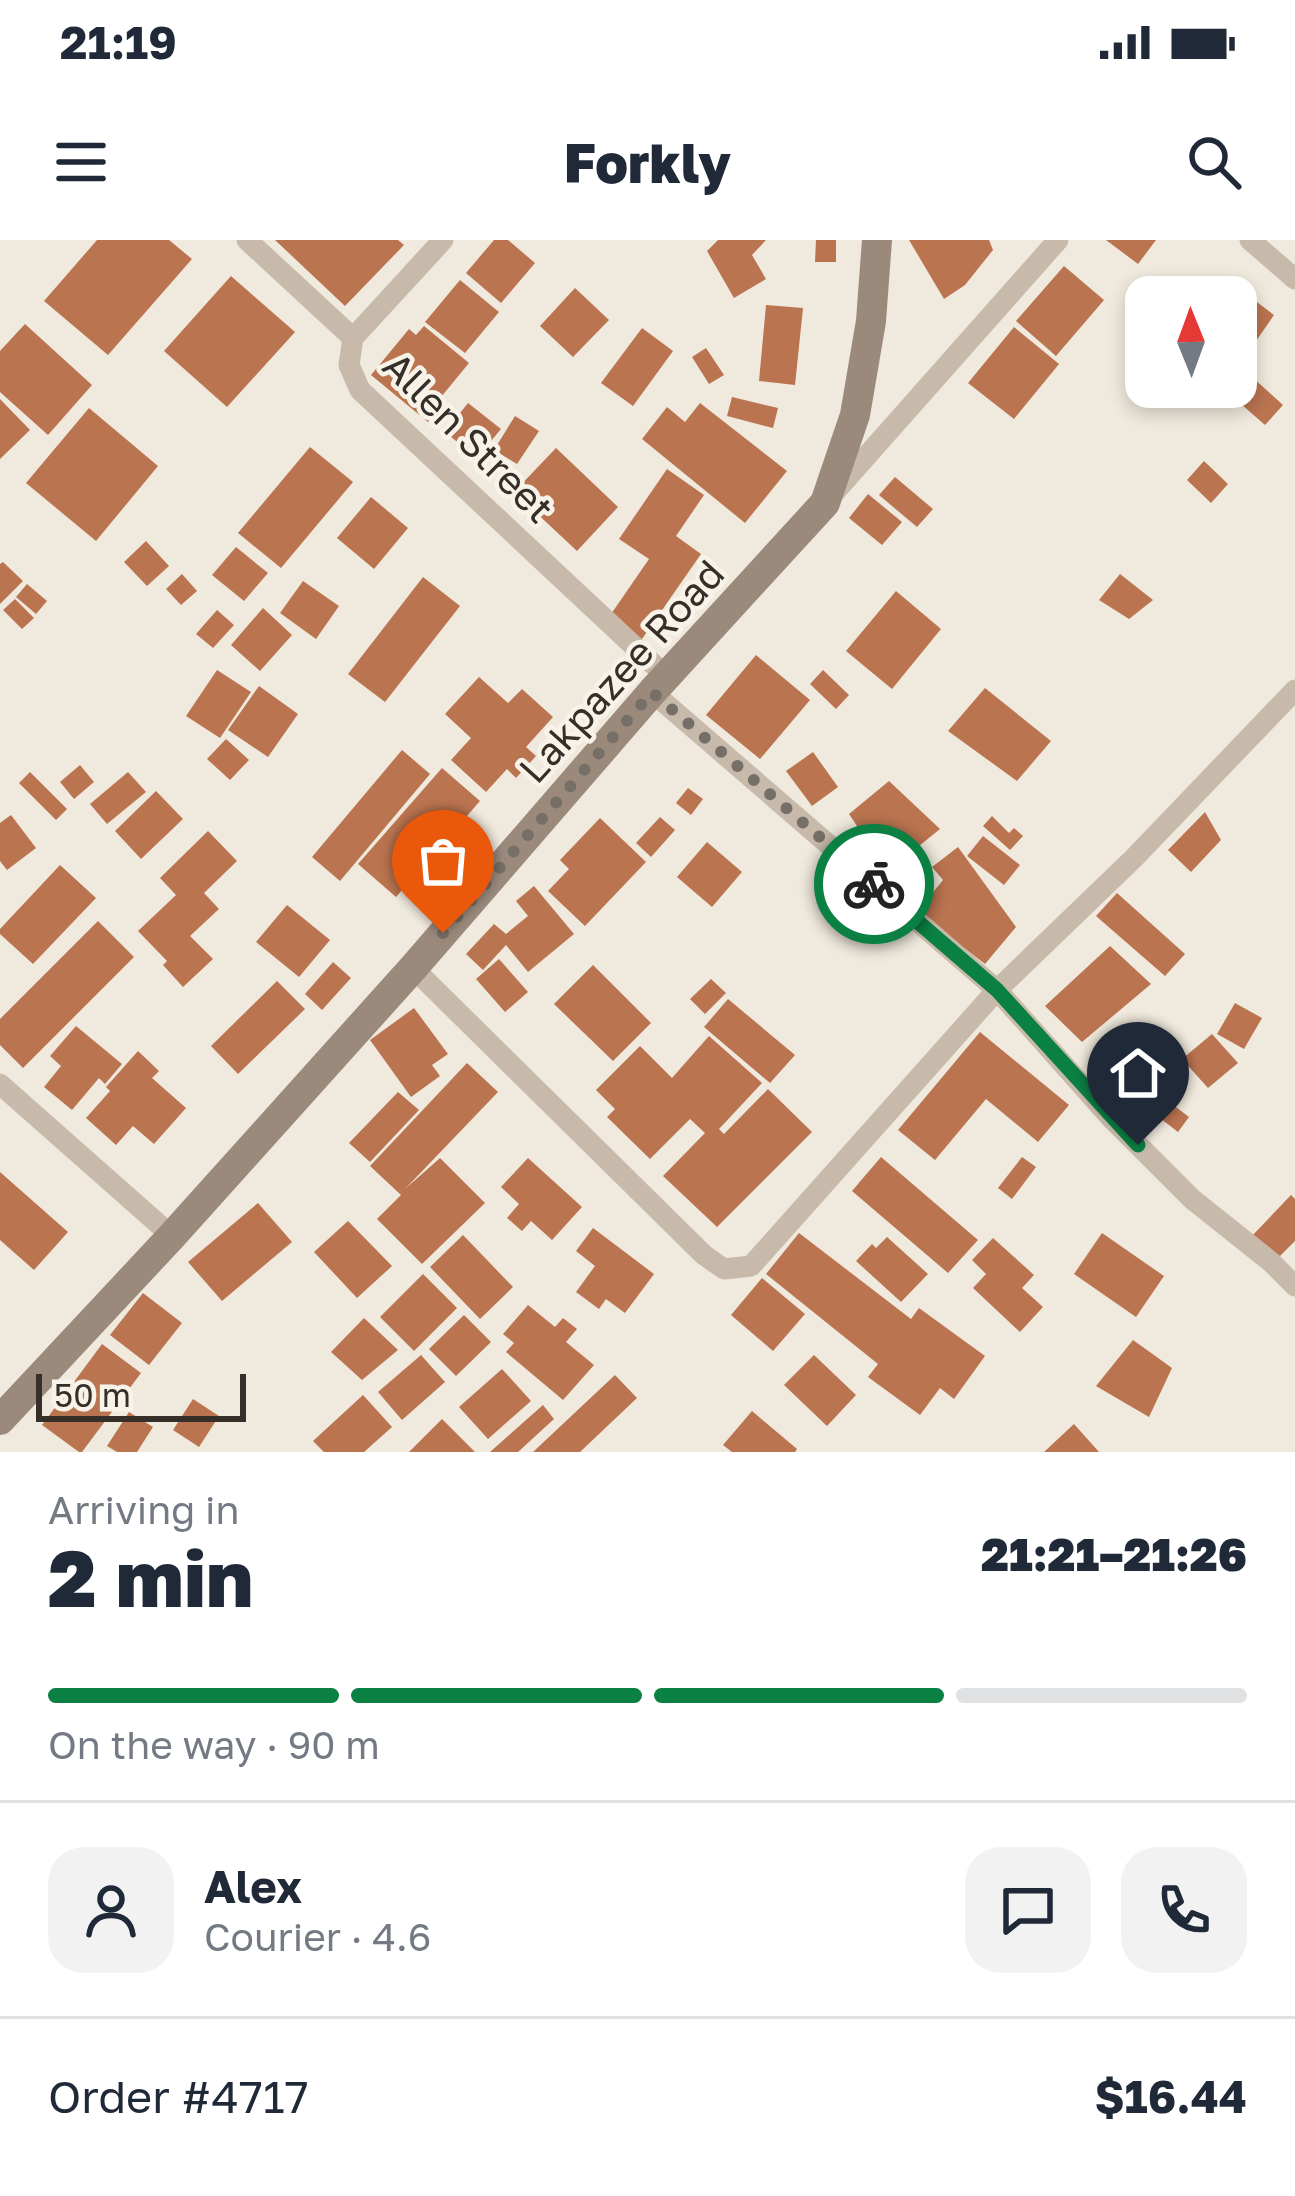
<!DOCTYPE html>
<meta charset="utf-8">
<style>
:root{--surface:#fff;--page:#f2f2f3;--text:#1f2937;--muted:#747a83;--line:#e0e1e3;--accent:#0b8043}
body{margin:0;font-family:"Golos Text",sans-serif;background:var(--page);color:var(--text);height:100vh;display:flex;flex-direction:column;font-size:45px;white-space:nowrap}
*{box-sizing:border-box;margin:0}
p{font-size:39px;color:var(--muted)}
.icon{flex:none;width:66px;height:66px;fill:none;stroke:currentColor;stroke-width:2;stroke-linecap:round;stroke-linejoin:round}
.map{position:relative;height:1212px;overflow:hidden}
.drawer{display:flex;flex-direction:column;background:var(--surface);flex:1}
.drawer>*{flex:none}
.needle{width:78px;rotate:359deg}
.fabs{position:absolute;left:1125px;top:36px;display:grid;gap:24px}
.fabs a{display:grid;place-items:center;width:132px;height:132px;border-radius:24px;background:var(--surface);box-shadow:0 6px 18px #0003;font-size:60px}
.scale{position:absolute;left:36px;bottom:30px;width:210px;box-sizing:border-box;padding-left:12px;border:6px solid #352e29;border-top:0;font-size:33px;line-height:42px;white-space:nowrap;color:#352e29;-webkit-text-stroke:9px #f8f3e9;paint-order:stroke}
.pin{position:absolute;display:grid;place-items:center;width:102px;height:102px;color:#fff;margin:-123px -51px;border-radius:50% 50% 50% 0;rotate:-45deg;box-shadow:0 0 12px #0007}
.pin .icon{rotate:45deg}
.courier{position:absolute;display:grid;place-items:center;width:120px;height:120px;margin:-60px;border:9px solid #0b8043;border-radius:50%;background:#fff;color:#222;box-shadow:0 3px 15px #0007}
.summary em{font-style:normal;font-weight:800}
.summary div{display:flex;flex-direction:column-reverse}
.summary{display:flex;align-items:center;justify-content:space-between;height:204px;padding:0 48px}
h1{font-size:78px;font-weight:800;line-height:90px}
.bar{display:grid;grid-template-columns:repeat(4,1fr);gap:18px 12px;align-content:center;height:144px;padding:0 48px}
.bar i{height:15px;border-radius:9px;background:var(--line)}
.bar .selected{background:var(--accent)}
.bar p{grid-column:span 4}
.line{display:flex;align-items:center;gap:30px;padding:0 48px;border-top:3px solid var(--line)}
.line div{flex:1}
.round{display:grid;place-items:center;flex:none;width:126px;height:126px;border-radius:36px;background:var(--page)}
.status{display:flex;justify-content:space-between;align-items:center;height:84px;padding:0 60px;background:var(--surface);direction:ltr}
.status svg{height:33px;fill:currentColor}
header{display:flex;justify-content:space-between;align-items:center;height:156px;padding:0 48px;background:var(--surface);font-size:54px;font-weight:800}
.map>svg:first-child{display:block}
</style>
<div class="status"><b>21:19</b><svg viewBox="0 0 49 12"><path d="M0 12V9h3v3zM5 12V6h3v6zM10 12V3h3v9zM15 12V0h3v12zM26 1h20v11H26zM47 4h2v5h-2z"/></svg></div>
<header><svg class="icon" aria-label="menu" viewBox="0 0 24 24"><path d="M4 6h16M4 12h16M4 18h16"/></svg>Forkly<svg class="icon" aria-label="search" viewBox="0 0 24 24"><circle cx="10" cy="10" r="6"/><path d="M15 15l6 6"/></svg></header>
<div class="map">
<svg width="1295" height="1212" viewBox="0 0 1295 1212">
<rect width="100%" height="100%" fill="#f0e9dd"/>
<path fill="#bb7450" d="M97,0H169L192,19L108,115L44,61Z
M275,0H398L404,5L345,66Z
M494,0H508L535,23L501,63L466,33Z
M718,0H766L752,15L766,39L734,58L707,11Z
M816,0H836V22H815Z
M909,0H989L993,10L965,45L944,59Z
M1106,0H1156L1138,24Z
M1064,26L1104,60L1056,116L1016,81Z
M231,36L295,92L227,167L164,111Z
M460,40L499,72L465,113L425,82Z
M1236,46L1274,75L1247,114L1236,107V57H1228Z
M575,48L609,80L573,117L540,86Z
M766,65L803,68L795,145L759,141Z
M25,84L92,145L48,195L0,152V111Z
M424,86L469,123L432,168L436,172L428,182L371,135L409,89L416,95Z
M1014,87L1059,124L1014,179L968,143Z
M642,88L673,111L633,166L601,143Z
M706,108L724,135L709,144L692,117Z
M1251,136L1283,165L1265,185L1233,157Z
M732,157L778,168L773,188L727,176Z
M0,159L30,190L0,219Z
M468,163L501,189L477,218L445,192Z
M700,163L787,231L745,283L642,199L667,167L685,182Z
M89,168L158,226L96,301L26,243Z
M515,176L539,191L517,224L494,210Z
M310,207L353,242L281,328L238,293Z
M556,208L618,267L577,311L514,252Z
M1204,221L1228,244L1211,263L1187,240Z
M667,229L704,255L676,296L701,314L642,399L609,377L649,319L619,299Z
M895,237L933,269L917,287L879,255Z
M868,254L902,282L882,305L849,278Z
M371,257L408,288L374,329L337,298Z
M146,301L169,326L147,346L124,322Z
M236,307L268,333L244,361L212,335Z
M3,322L23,341L0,364V324Z
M182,334L197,351L181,365L166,349Z
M1120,334L1153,360L1129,379L1099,360Z
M423,337L460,366L385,462L348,434Z
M303,341L339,366L316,399L280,373Z
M27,344L47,361L36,374L16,357Z
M896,351L941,389L892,449L846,411Z
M15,359L34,378L22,389L3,370Z
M263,368L292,395L260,431L231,405Z
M217,370L234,385L213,408L196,394Z
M756,415L810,460L760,519L706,475Z
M217,430L251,452L220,498L186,476Z
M823,430L849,455L836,469L810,444Z
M479,437L508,463L522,449L553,477L526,507L536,516L516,538L507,529L486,552L451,520L471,498L445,474Z
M259,446L298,474L268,517L228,490Z
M985,448L1051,501L1017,541L948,491Z
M226,499L249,520L230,540L207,519Z
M402,510L430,534L340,641L312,617Z
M813,512L838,547L812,566L786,531Z
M80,525L94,542L74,559L60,542Z
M442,528L480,561L396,657L358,624Z
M30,532L67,569L56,580L19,543Z
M128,532L146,552L107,584L90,564Z
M889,541L940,589L887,632L844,597L857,586L849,574Z
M688,548L703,559L691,575L676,563Z
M156,551L183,579L141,619L115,591Z
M1205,572L1221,600L1191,632L1168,610Z
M11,575L36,608L7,630L0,621V583Z
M992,576L1009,593L1014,588L1023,596L1010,610L983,586Z
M660,577L675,590L651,617L636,603Z
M600,578L646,622L585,686L548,651L569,629L560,620Z
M208,591L237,621L204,653L219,669L190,696L213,719L183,747L163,725L167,721L138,691L176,655L160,638Z
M983,596L1020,625L1004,645L967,616Z
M707,602L742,632L712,667L677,637Z
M958,607L1016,687L985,724L917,672L943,640L932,627Z
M60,625L96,658L33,724L0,694V689Z
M534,646L574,694L528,732L506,705L483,730L466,714L494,684L506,694L528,676L516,661Z
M1117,653L1185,714L1165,736L1096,676Z
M287,665L330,700L299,737L256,702Z
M98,681L134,717L23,828L0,805V779Z
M1110,706L1151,744L1082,802L1045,766Z
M499,719L528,752L505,772L476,739Z
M333,722L351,738L322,770L305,754Z
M593,725L651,783L613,821L554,764Z
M711,739L726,753L705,774L690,759Z
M277,741L305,769L238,834L211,806Z
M728,759L795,815L770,843L704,787Z
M1235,763L1262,778L1244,809L1217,794Z
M414,768L448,814L432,825L440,836L411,857L370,800Z
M76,786L122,824L105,844L99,838L72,870L44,847L61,826L50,816Z
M980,792L1069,865L1038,902L986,859L935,920L898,890Z
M1212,794L1238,823L1208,848L1182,819Z
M709,796L762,843L719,889L724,894L768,849L812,892L717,987L663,936L705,893L690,879L650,919L607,877L615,869L596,850L640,806L672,838Z
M138,811L159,831L152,838L186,868L154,904L133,886L116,905L86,878L110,851L106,847Z
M467,823L498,852L405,949L440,918L485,963L422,1024L377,979L401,955L370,926Z
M398,852L419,870L370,922L349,903Z
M1168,861L1189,877L1178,892L1156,875Z
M881,917L978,1000L948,1033L852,951Z
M1022,917L1036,927L1012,959L998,948Z
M528,918L582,967L552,1000L531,981L522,991L507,978L519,964L501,947Z
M0,932L68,992L34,1030L0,1000Z
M1291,955L1295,959V1001L1277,1019L1252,996Z
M258,963L292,1002L222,1061L188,1022Z
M348,981L392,1026L357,1058L314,1012Z
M593,988L654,1034L625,1073L606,1059L599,1069L576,1052L595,1026L576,1011Z
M799,993L911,1079L919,1068L985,1116L954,1159L940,1148L920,1175L868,1137L878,1124L766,1034Z
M1102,993L1164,1036L1136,1077L1074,1034Z
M463,995L513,1047L480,1079L430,1027Z
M887,997L928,1034L901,1062L856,1021L872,1004L876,1008Z
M993,998L1034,1035L1022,1048L1043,1067L1020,1092L973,1048L986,1034L972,1020Z
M423,1034L457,1068L414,1111L380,1077Z
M762,1038L805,1074L773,1111L731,1075Z
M143,1053L182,1083L149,1125L110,1095Z
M528,1065L555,1087L563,1078L577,1089L566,1102L594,1125L563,1160L506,1112L514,1103L503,1094Z
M464,1075L491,1102L456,1136L429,1109Z
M364,1078L398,1110L362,1140L331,1112Z
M1133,1100L1172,1128L1149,1177L1096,1146Z
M102,1104L141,1133L82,1212H79L42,1185Z
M421,1115L445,1142L402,1180L378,1152Z
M814,1115L856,1155L827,1186L784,1145Z
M502,1129L531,1161L488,1199L459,1167Z
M615,1135L637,1158L580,1212H533Z
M363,1155L392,1187L364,1212H324L313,1201Z
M193,1159L219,1176L199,1207L173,1190Z
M543,1165L554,1179L518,1212H490Z
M752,1171L797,1209L795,1212H732L723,1205Z
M129,1172L153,1187L137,1212H117L107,1206Z
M442,1179L475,1212H409Z
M1074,1184L1099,1212H1044Z"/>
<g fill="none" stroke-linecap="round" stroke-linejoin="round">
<path stroke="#c7baaa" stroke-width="21" d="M247,0L353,98L349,125L360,150L667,437
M1250,0L1295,39
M353,98L443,0
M833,254L1058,0
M652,452L997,750L1111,878L1192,959L1271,1022L1295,1046
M413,728L704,1015L724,1029L751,1026L997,750L1134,618L1295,450
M0,844L172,996"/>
<path stroke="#9b8a7c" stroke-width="30" d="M0,1180L172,996L413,728L652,452L825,263L855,175L871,81L877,0"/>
</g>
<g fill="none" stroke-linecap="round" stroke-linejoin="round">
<path stroke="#766f68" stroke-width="12" stroke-dasharray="0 21.6" d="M443,693L652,452L874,644"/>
<path stroke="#0b8043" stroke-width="15" d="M874,644L997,750L1138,905"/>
</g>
<g text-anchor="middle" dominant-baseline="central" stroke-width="9" stroke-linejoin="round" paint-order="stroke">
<g font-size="39" fill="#352e29" stroke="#f8f3e9">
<text transform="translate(469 197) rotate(45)">Allen Street</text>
<text transform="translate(621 431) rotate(-48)">Lakpazee Road</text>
</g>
</g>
</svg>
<div class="fabs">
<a><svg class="needle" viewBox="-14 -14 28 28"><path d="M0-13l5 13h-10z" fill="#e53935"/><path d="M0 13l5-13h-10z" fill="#747a83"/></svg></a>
</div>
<div class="scale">50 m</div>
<div class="pin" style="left:443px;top:693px;background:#ea580c"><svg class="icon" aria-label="bag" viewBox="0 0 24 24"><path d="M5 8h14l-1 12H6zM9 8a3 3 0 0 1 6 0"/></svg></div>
<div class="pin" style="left:1138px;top:905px;background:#1f2937"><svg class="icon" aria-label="home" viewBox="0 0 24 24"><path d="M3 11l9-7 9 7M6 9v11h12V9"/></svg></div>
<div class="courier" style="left:874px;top:644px"><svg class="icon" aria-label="bike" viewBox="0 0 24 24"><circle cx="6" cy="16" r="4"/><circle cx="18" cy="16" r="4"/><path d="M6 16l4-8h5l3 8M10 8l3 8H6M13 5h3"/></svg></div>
</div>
<section class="drawer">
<div class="summary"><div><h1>2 min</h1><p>Arriving in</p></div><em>21:21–21:26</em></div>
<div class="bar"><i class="selected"></i><i class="selected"></i><i class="selected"></i><i></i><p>On the way · 90 m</p></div>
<div class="line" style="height:216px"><a class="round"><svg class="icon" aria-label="person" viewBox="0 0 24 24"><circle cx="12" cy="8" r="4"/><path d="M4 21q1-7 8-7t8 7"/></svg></a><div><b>Alex</b><p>Courier · 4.6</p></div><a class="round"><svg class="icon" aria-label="chat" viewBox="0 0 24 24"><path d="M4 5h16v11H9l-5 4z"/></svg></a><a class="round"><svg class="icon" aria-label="phone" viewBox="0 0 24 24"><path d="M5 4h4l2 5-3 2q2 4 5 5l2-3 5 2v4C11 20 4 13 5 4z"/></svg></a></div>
<div class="line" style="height:156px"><div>Order #4717</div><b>$16.44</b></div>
</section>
